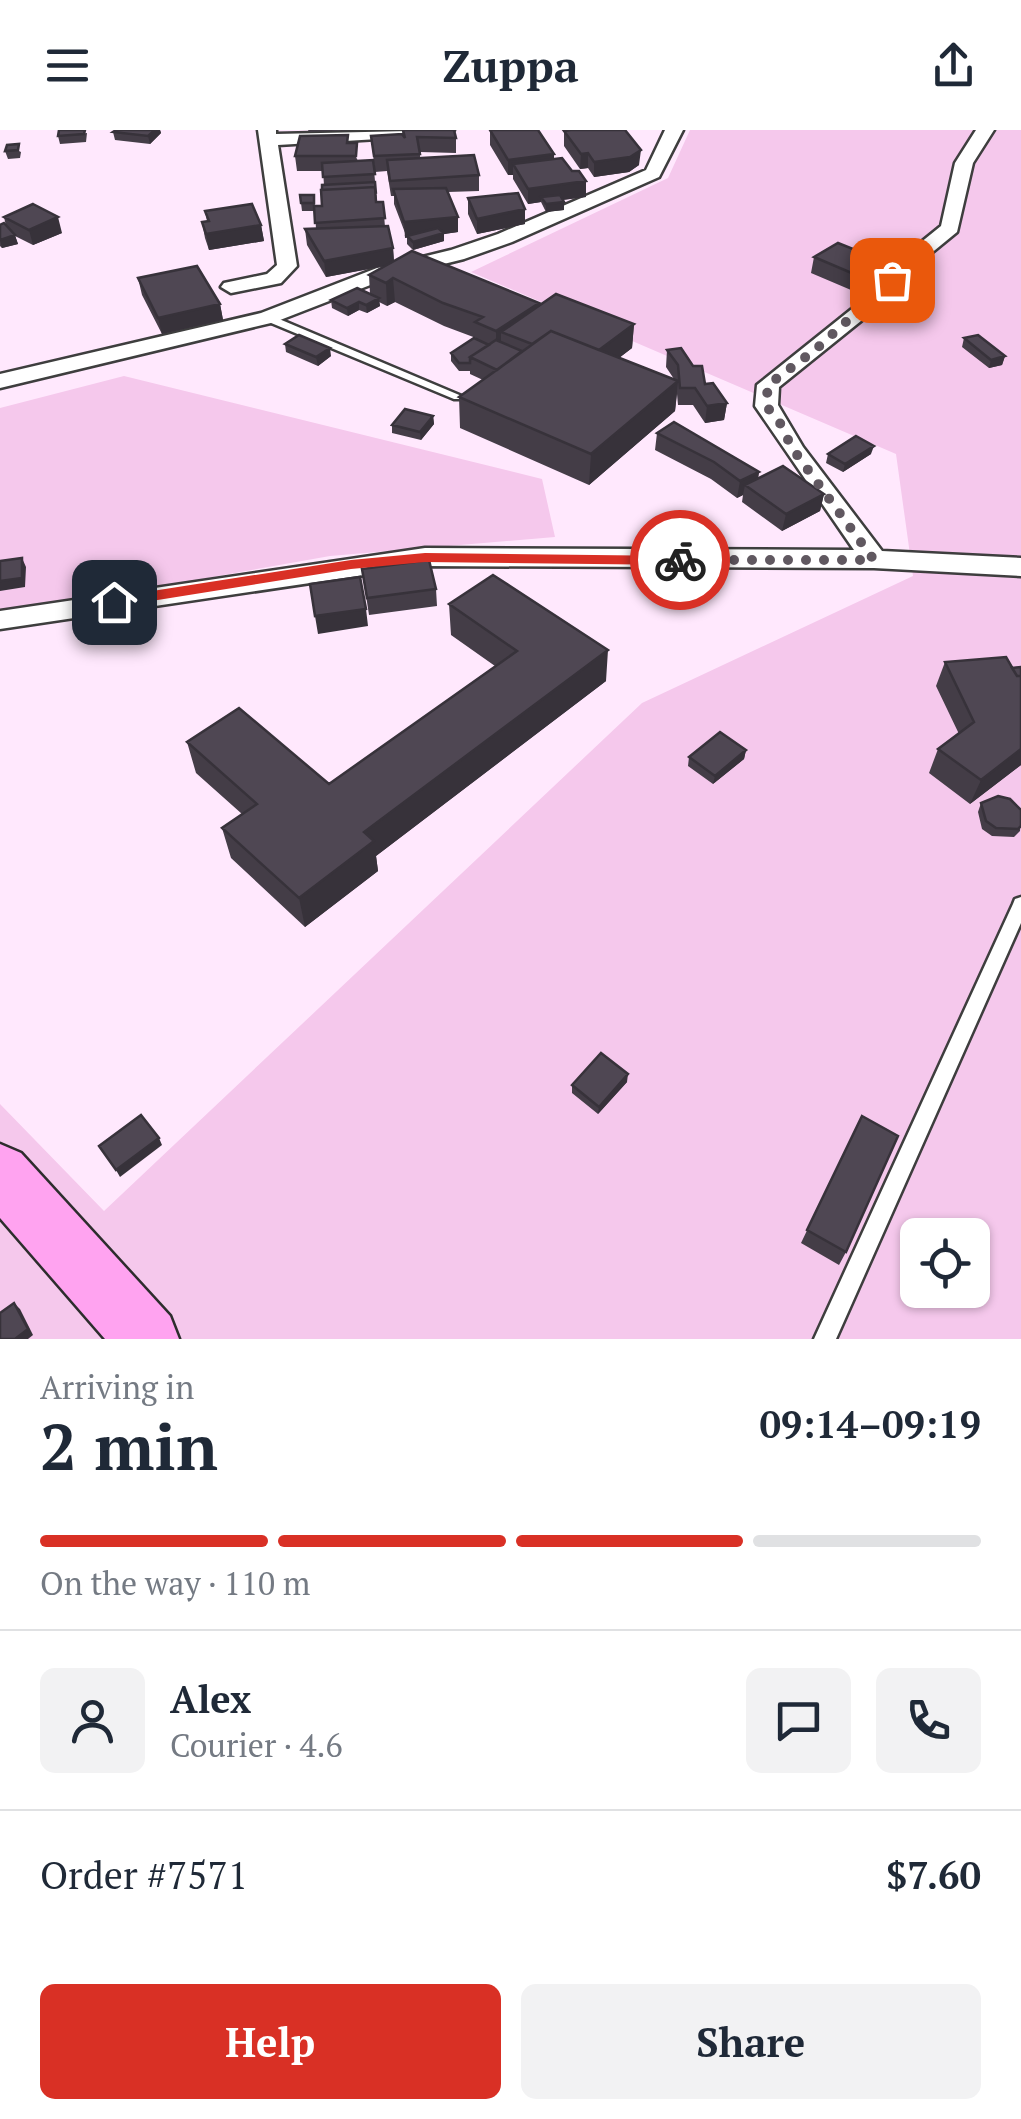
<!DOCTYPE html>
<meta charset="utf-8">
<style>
:root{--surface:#fff;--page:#f2f2f3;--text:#1f2937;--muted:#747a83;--line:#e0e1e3;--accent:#d93025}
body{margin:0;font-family:"PT Serif",serif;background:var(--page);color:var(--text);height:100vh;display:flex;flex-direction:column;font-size:38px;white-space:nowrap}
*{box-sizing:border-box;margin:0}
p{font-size:32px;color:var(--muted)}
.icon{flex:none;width:55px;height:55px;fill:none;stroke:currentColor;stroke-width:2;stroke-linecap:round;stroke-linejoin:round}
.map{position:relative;height:1209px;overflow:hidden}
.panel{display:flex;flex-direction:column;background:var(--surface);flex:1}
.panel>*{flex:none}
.fabs{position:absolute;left:900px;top:1088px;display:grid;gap:20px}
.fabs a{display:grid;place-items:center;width:90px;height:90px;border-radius:15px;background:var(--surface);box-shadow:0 2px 8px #0004;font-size:50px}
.pin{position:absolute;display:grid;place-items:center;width:85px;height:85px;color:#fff;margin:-42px;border-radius:20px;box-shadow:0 5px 15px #0006}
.courier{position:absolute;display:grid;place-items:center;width:100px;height:100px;margin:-50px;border:8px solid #d93025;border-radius:50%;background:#fff;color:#222;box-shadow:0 2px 12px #0007}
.overview em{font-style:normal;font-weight:700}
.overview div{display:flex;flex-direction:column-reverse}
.overview{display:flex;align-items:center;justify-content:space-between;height:170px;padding:0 40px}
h1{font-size:65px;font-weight:700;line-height:75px}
.bar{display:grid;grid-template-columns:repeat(4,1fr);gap:15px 10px;align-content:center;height:120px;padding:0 40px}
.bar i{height:12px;border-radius:8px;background:var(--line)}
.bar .selected{background:var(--accent)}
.bar p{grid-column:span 4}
.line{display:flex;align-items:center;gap:25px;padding:0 40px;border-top:2px solid var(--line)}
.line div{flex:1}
.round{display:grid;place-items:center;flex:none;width:105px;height:105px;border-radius:15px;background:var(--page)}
.primary-button{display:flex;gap:20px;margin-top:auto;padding:20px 40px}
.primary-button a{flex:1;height:115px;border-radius:15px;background:var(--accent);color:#fff;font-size:40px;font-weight:700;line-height:115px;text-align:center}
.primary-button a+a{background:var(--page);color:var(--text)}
header{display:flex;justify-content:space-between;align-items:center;height:130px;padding:0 40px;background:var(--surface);font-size:45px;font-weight:700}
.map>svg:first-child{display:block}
</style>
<header><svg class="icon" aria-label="menu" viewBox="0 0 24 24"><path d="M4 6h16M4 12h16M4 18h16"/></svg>Zuppa<svg class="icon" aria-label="share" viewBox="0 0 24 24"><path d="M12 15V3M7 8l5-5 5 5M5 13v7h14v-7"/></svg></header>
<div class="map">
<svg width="1021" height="1209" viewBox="0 0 1021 1209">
<rect width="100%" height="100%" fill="#ffe8fd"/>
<path fill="#f5c8ec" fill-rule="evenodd" d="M690,0H1021V1209H0V974L104,1081L642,573L913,446L896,324L471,142L668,48ZM918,1105H972V1160H918Z
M124,246L542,349L555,407L330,426L0,485V278Z"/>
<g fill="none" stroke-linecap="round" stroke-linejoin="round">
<g stroke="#3e3e3e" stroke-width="5">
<path id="lane" d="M264,186H272L464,267L462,269H454L264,190Z
M1021,767V793L836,1209H814L1013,774L1015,769Z"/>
</g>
<g stroke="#3e3e3e" stroke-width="5">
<path id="street" d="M258,0H276V4L454,0L445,5L278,15L297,136L281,153L231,163L221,157L224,153L267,144L277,135Z
M665,0H683L659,47L512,112L464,129L391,147L275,192L0,258V244L261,183L377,138L451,120L498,104L646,40Z
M976,0H994L973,33L957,102L918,134L882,174L779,257L778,275L803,317L882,421L1021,428V446L874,438L425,436L0,499V481L425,418L854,420L755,276L757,255L868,166L904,126L941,96L955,33Z"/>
</g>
<g stroke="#2d2d2d" stroke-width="5">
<path id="secondary" d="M0,1014L21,1023L170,1186L179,1209H105L0,1088Z"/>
</g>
<use href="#lane" fill="#fff" fill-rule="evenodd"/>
<use href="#street" fill="#fff" fill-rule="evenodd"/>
<use href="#secondary" fill="#ffa3f0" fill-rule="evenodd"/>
</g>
<path fill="#443d47" d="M116,0H160L161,3L150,14L115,10L113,2Z
M308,0H354L309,2Z
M402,0L456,8V23L420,22V28L479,45V61L448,62L458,87V102L444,104V111L413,120L407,114V108L394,74V66H391L387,41L375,42L371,6L403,5Z
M490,0L554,29L586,67L563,70L564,80L546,82L541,72L528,74L513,49V45H508L490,15Z
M564,1L639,35L629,42L594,47L588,38L580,39L564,16Z
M87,3L86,12L60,14L58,6Z
M349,13L358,31L373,30L377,72H383L385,97L393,118L394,131L539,176L634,194L632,218L619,228L674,249L666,237L667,220L727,273L724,290L705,293L693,275H678L677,264L675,281L589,355L460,298L459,267L483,250L470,244V241H459L451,231V223L476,209V208L444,196L395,172L387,176L379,172L380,176L367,183L359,180L348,186L332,178L331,170L370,164L369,145L386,136L326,147L307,115L305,99H316L315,81H302L301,73L314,65L315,76H322V60L324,55L323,41H297L295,26Z
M7,15L21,22L20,28L8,29L5,21Z
M468,68L525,94L477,104L468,84Z
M205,81L261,95L264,111L209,120L205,108L202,92L207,91Z
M4,87L62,103L33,115L15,106L18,114L2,118L0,116V95L6,96Z
M814,127L875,145L851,160L811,143Z
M138,148L220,174L223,190L162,204L142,165Z
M964,208L1005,226L1002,235L989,238L962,217Z
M285,214L331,226L318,236L286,222Z
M433,286L434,294L421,310L392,303V295Z
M657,303L759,342L758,349L824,364L820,381L782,401L742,372L743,365L737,368L711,349L655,320Z
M828,324H871L843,342L826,333Z
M362,439L436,459L437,476L369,485Z
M449,474L606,551L376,726L378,741L305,797L231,728L222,698L242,684L196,643L187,612L329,654L495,536L451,505Z
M945,532L1021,635L970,674L929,643L938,619L959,604L936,556Z
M746,620L744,629L713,654L688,636L689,627Z
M981,673L1021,680L1020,701L1014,707L992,706L982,699L978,682Z
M627,952L598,984L572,963V955Z
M862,986L846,1122L839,1135L801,1113Z"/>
<path fill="#37323a" d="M155,0H160L161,3L150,14L148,6Z
M641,20L639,35L629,42L594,47V32Z
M588,23V38L580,39L581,24Z
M554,24V39L513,34V45H508V30Z
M586,51V67L544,72L541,67V72L528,74V59Z
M564,72V80L546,82V74Z
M525,79V94L477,104V89Z
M58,87L62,103L33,115L29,100Z
M458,87V102L444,104V111L413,120V112L440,104L405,108L404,92Z
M261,95L264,111L209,120L206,104Z
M15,105L18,114L2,118L0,110Z
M393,118L394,134L326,147L324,131Z
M878,129L875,145L851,160L854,144Z
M393,148L395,172L387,176L386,153Z
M379,168L380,176L367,183L366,175Z
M359,172V180L348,186L347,178Z
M539,173L538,197L501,202V221L496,224V201Z
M220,174L223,190L162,204L158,188Z
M634,194L632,218L594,247L595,223Z
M330,218L331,226L318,236L316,227Z
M1005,226L1002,235L989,238L991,230Z
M678,251L675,281L589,355L591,324Z
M727,273L724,290L705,293L707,276Z
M433,286L434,294L421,310L420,302Z
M874,316L871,324L843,342L845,334Z
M759,342L756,359L745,355L743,365L737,368L740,351Z
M824,364L820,381L782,401L786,384Z
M22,428L26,437L25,457L0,461V451Z
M366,479L368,496L318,504L315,486Z
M608,520L606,551L376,726L378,741L305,797L299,768L364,702Z
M1021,619V635L970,674L981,650Z
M746,620L744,629L713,654L715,646Z
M628,944L627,952L598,984L599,977Z
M159,1008L162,1015L120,1047L116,1040Z
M14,1173L20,1179L33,1205L28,1209H15Z"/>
<path fill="#4f4753" stroke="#37323a" stroke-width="2.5" d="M59,0H85L84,4L58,6Z
M116,0H155L148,6L113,2Z
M403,0H454L456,8L417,7L420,24L374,26L371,6L402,4L405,8Z
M490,0H538L554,24L508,30Z
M571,0H625L641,20L630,27L594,32L588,23L581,24L564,1Z
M348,5L347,13H357L356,26H295L300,6Z
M19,14L18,20L5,21L7,15Z
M474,25L479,45L390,51L387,30Z
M562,28L572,41H579L586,51L528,59L513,34Z
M373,30L375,44L323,47L322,33Z
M375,52L376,64L375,57L322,60V55Z
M375,57L376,72H383L385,88L315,93L314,76H322L321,60Z
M446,58L458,87L404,92L393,59Z
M518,63L525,79L477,89L468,68Z
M300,65H314V73H301Z
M560,65L564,72L546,74L541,67Z
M33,74L58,87L29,100L4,87Z
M252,74L261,95L206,104L202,92L209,91L205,81Z
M4,93L15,105L0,110V95Z
M388,96L393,118L324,131L305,99Z
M438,98L444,103L413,112L407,106Z
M838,113L878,129L854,144L814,127Z
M412,121L539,173L496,201L475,192L483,187L443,173L393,148L386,153L369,145Z
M197,136L220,174L158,188L138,148Z
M357,158L379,168L366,175L359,172L347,178L331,170Z
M556,164L634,194L599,220L551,201L532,214L501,202Z
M551,201L678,251L591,324L459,267Z
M299,205L330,218L316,227L285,214Z
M978,205L1005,226L991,230L964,208Z
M474,208L489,215L470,227V233H459L451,223Z
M496,210L522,221L497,240L470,227Z
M681,218L693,236H702L705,254L713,253L727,273L707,276L695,258H680L678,235L667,220Z
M405,279L433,286L420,302L392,295Z
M674,292L759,342L740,351L714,332L657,303Z
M856,306L874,316L845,334L828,324Z
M783,336L824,364L786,384L745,355Z
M22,428V448L0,451V431Z
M429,430L436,459L367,468L362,439Z
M493,445L608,520L364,702L374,711L299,768L222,698L257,674L187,612L239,578L329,654L517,521L449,474Z
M360,447L366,479L315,486L310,454Z
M1006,527L1017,546H1021V619L981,650L938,619L974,592L945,532Z
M1021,537V546H1017L1012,538Z
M720,602L746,620L715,646L689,627Z
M998,666L1010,669L1021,680V696L1018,699L996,698L986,691L981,673Z
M601,923L628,944L599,977L572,955Z
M141,985L159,1008L116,1040L99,1016Z
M862,986L898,1006L846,1122L807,1100Z
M14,1173L28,1199L15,1209H0V1183Z"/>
<path fill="#d93025" d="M425,423L680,426L687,430L680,435L425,432L351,439L114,477L107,472L114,467L351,430Z"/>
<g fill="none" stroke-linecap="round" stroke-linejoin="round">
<path stroke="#605860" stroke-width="10" stroke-dasharray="0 18" d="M680,430H874L792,318L779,291L766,276L768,255L815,220L892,150"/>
</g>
</svg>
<div class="fabs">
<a><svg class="icon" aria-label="locate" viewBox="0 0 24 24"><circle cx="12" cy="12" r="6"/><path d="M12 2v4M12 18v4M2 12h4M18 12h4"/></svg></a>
</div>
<div class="pin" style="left:892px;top:150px;background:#ea580c"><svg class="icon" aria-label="bag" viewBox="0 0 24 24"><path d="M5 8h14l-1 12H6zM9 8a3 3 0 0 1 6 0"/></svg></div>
<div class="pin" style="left:114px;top:472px;background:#1f2937"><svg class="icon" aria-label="home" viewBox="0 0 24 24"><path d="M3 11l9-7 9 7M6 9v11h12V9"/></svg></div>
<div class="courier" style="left:680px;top:430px"><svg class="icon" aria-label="bike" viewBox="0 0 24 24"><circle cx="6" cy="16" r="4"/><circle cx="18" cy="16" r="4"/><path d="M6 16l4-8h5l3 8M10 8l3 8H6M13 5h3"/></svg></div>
</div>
<section class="panel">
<div class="overview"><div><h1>2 min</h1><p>Arriving in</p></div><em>09:14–09:19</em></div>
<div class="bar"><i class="selected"></i><i class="selected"></i><i class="selected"></i><i></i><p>On the way · 110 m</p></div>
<div class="line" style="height:180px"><a class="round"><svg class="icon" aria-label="person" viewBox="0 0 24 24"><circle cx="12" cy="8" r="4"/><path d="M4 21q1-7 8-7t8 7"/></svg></a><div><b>Alex</b><p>Courier · 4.6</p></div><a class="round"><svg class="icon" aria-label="chat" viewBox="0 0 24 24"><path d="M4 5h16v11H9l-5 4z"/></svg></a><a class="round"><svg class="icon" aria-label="phone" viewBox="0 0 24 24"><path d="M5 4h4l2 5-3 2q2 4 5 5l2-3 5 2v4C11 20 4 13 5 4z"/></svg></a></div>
<div class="line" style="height:130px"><div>Order #7571</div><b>$7.60</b></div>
<div class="primary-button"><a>Help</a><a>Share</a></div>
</section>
